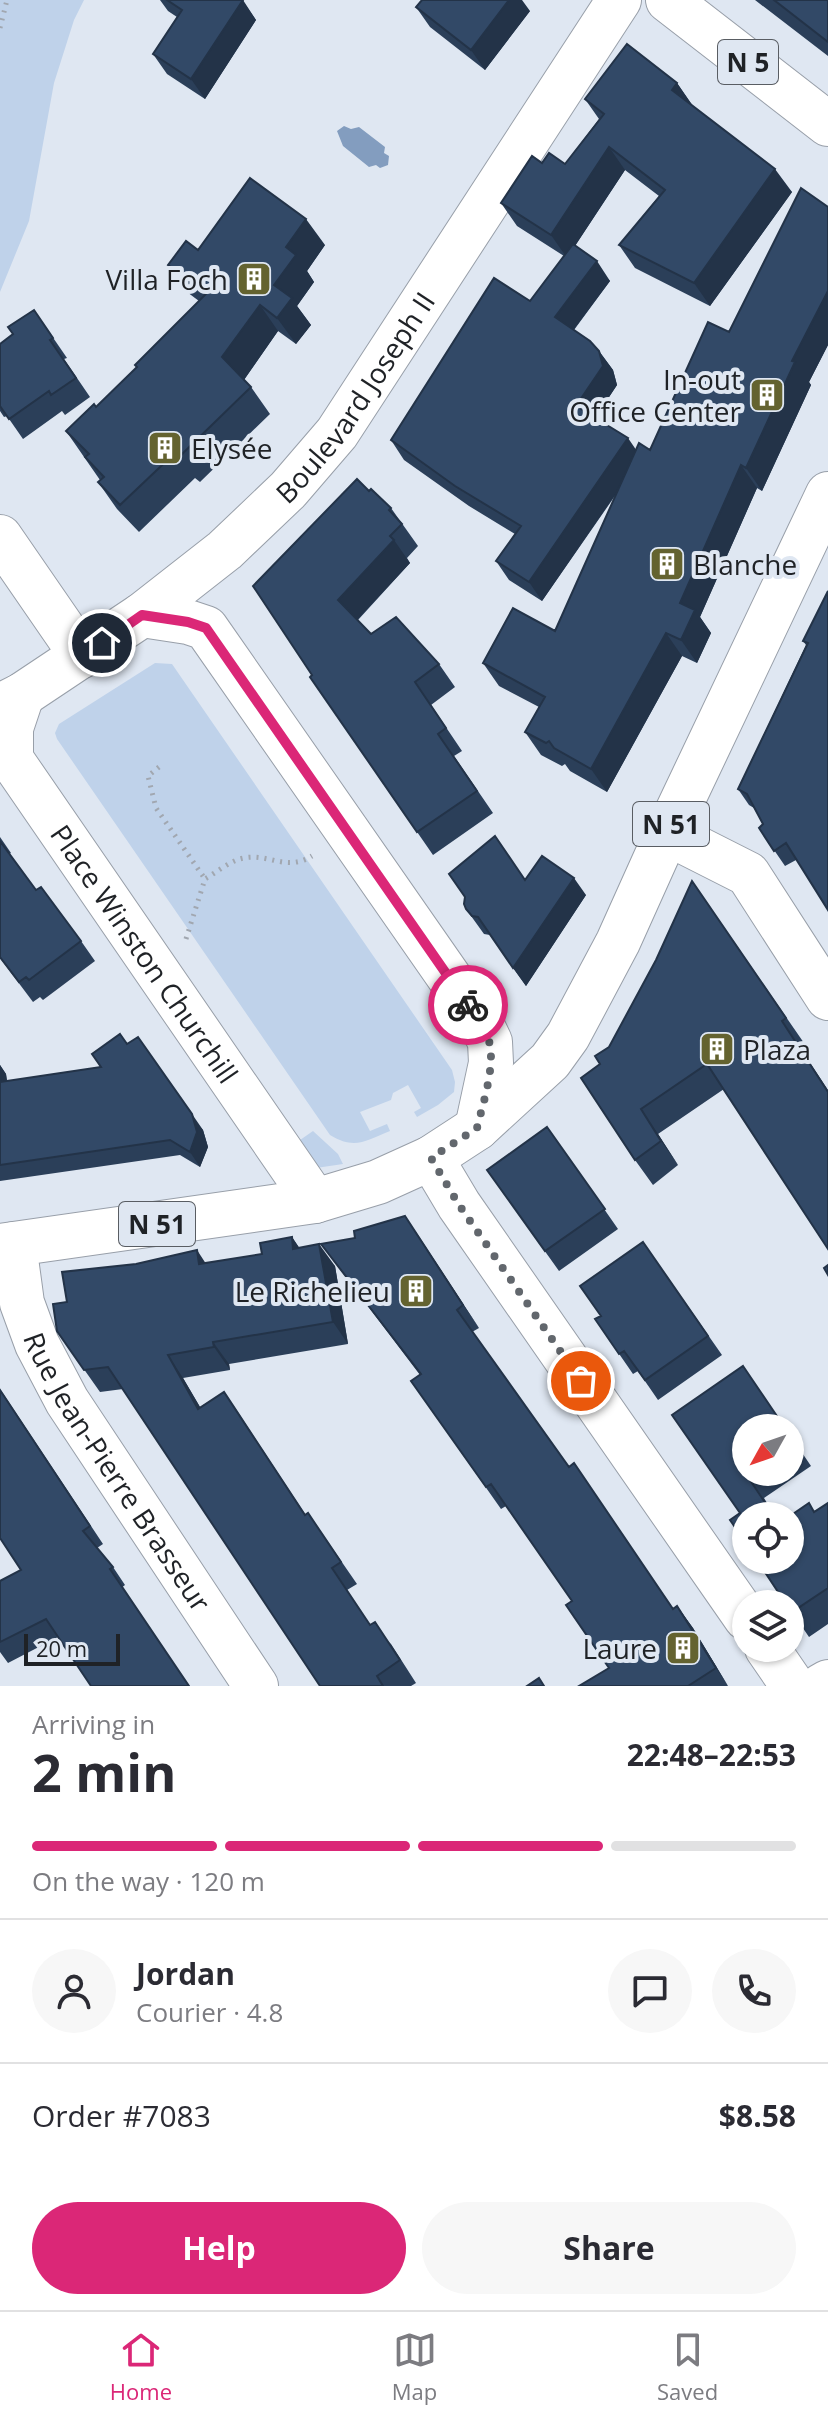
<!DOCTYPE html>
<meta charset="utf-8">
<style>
:root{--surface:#fff;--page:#f7f7f7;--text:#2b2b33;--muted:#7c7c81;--line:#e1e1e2;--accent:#db2777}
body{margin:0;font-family:"Open Sans",sans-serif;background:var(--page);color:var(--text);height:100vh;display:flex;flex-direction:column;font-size:30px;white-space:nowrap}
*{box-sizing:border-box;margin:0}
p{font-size:26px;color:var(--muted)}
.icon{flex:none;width:44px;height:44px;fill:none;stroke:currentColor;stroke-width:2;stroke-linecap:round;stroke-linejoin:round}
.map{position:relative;height:1686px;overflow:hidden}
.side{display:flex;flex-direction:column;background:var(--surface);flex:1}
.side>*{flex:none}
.needle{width:52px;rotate:230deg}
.tools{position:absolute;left:732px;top:1414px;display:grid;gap:16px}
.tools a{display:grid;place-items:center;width:72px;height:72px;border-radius:50%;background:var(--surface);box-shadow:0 2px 6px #0004;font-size:40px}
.scale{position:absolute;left:24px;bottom:20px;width:96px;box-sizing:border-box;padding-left:8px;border:4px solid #1f2226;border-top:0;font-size:22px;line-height:28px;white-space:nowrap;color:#1f2226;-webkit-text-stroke:6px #dfe7f2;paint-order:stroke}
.pin{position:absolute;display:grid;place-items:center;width:68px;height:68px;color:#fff;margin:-34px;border:4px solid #fff;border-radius:50%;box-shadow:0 2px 8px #0007}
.courier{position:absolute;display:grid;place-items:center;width:80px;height:80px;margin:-40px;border:6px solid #db2777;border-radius:50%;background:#fff;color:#222;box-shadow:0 2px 10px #0007}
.headline em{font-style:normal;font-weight:700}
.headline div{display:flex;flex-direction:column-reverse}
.headline{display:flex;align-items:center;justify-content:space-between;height:136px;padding:0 32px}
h1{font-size:52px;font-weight:700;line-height:60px}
.bar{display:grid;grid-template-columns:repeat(4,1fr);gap:12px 8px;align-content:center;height:96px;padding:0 32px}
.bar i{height:10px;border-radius:6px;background:var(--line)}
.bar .selected{background:var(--accent)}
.bar p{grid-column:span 4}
.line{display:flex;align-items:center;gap:20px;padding:0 32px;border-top:2px solid var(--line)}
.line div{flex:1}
.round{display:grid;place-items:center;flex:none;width:84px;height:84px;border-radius:42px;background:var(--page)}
.cta{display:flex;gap:16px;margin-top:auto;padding:16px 32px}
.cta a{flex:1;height:92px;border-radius:48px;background:var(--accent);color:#fff;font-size:32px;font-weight:700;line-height:92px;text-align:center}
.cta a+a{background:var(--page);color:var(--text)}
.dock{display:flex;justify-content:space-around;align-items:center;height:112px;border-top:2px solid var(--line);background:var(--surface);font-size:22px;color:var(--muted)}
.dock a{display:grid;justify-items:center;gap:4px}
.dock .selected{color:var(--accent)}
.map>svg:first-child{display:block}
</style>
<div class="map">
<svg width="828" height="1686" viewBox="0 0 828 1686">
<rect width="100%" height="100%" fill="#dfe7f2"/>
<path fill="#bfd2ea" d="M0,0H84L74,20L54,83L29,221L0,292Z
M155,663L172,664L452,1070L455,1082L454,1092L438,1105L417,1117L414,1112L421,1108L408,1085L393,1093L391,1100L360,1112L370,1131L387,1124L390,1131C365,1141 355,1150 330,1135L57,739L55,733L59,724Z
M313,1131L338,1154L343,1164L316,1168L290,1147Z"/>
<path fill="#839dbf" d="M344,126L351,129L359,127L385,147L384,153L389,156L388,165L380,168L376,165L369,167L343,146L337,131Z"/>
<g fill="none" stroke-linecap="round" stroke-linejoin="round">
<g stroke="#989fa9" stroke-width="46">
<g id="minor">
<path d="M0,537L82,656"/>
<path d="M667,833L748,874L828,998"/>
<path d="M431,1158L459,1205L746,1618"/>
<path id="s1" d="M14,1244L22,1303L37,1344L67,1401L256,1686"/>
<path d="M767,1648L793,1686"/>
<path d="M821,1686L828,1682"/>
</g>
</g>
<g stroke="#989fa9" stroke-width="46">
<g id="major">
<path d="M668,0L828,124"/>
<path d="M142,615L188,622L206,628L481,1023L490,1042L491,1063L477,1128"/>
<path id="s2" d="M22,695L11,728V759L315,1201"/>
<path id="s3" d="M0,706L22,695L142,615L225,550L288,490L337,433L619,0"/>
<path d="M0,1246L315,1201L378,1182L431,1158L477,1128L550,1061L568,1036L618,942L667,833L828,494"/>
</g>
</g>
<path stroke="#a1a7b0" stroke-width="5" stroke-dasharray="2 6" stroke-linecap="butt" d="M0,28L7,0
M159,767L148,776L156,808L205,879
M186,939L205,879C217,872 231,860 244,858C269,853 286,872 312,856"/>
<use href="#minor" stroke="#fff" stroke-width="44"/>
<use href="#major" stroke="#fff" stroke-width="44"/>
</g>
<path fill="#2b3f59" d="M160,0H242L256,20L205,99L167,74L153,54L177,17L168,11Z
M755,0H828V56Z
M416,7L530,11L485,70L430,27Z
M677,83L692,105L792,192L710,306L635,268L619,245L659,196L625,170L575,246L610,281L574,330L599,351L613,370L617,385L595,418L636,450H650L729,332L828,207V345L809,382L811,385L762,491L757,488L700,617L711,633L697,663L682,656L607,792L570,771L565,764L562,766L541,755L525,732L539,707L499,686L483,663L555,631L617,493L542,601L509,580L496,561L515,534L469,506L404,460L391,440L530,301L564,256L517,226L501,203L542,163L565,164L599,119L585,99Z
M325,245L307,271L314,282L297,306L311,325L296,344L278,331L244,380L251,387L270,414L200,482L195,478L139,532L117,509L98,482L100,480L66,431L96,407L137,368L135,365L199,301L187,292L168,265L198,250Z
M34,310L67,358L64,359L90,397L65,415L62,411L23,439L7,416L4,417L0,411V344L13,334Z
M369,491L391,508L418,546L407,558L410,563L358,620L371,634L439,664L455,687L431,705L462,751L454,756L493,813L433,855L310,677L312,675Z
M828,591L796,860L785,866L759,828L763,824L754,808L749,805L738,789L806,645L803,641Z
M0,837L11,853L9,854L36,890L81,941L95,961L43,1000L40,997L33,1002L0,958Z
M525,880L586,895L526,986L490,935L484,934L466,909Z
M692,881L804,1043L724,1089L658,1134L678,1165L653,1185L635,1160L600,1064L656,960Z
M127,1044L203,1130L208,1147L200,1167L180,1155L0,1181V1065L6,1074L7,1081L101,1067Z
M547,1127L618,1229L559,1271L487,1170Z
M405,1216L479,1328L472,1332L569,1467L673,1609L677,1606L693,1628L728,1686H579L609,1668L572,1601L506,1506L501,1509L411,1381L420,1375L321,1244L355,1238Z
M292,1237L299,1248L335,1266L348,1344L229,1364L230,1370L183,1378L200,1407L224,1392L305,1515L308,1513L357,1584L347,1590L370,1625L391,1644L416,1683L411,1686H320L123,1389L100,1392L57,1331L67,1302L206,1263L262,1254Z
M643,1242L722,1355L658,1400L638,1371L633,1374L595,1319L601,1316Z
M0,1389L103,1544L97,1548L113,1567L125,1585L58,1637L8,1663L0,1652V1581L21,1570Z
M790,1435L811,1466L764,1498L775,1516H746L740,1513L746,1472H790Z
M828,1503V1624L809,1637L790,1609L815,1511Z"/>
<path fill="#233348" d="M243,0L256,20L205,99L191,79Z
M509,0H522L530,11L485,70L471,50Z
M677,83L693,106L672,90Z
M609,147L625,170L567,258L551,235Z
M775,169L792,192L710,306L694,283Z
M306,219L325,245L307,271L314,282L297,306L311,325L296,344L277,318L274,285L286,247Z
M597,261L610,281L568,337L555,317Z
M828,291V345L809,382L811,385L762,491L746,468L792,361Z
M260,305L278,331L241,384L222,357Z
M599,351L613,370L617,385L590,426L576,406Z
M628,438L641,457L542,601L529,582Z
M741,465L757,488L700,617L711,633L697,663L681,640L680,603Z
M394,540L410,563L354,623L338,600Z
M666,633L682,656L607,792L591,769Z
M574,878L586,895L526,986L513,968Z
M782,1021L799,1046L828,1090V1092Z
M0,1065L6,1074L9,1097L0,1084Z
M641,1109L658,1134L678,1165L661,1141Z
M192,1114L203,1130L208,1147L200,1167L190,1152Z
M405,1216L420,1238L479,1328L463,1305Z
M292,1237L307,1259L293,1249Z
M319,1244L335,1266L348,1344L333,1322Z
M197,1250L212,1273L199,1264Z
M213,1342L229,1364L230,1370L214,1347Z
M168,1355L183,1378L214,1431L198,1409Z
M224,1392L239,1414L320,1537L305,1515Z
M677,1606L693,1628L728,1686L716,1668Z"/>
<path fill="#324967" stroke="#233348" stroke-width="2" d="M167,0H243L191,79L153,54L182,10Z
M422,0H509L471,50L416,7Z
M774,0H828V42Z
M627,44L677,83L672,90L775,169L694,283L619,245L665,190L609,147L551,235L501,203L532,156L542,163L549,153L565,164L604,114L585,99Z
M250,178L306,219L286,247L296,255L274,285L292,298L277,318L260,305L222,357L251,387L181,455L177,451L120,505L98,482L104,477L85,457L89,454L66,431L94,404L96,407L137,367L135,365L207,293L168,265L186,241L198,250Z
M801,188L828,207V291L792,361L795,362L746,468L741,465L680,603L695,610L681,640L666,633L591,769L554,748L549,741L546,743L525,732L545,697L483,663L513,608L555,631L639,443L650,450L708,322L729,332Z
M573,244L597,261L555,317L590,341L599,351L603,366L576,406L628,438L529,582L496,561L521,526L455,486L391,440L494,278L530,301Z
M34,310L53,338L50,340L76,378L51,395L49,391L9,419L0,406V344L13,334L8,327Z
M357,479L369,491L371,489L391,508L389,510L402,524L390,536L394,540L338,600L371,634L396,617L439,664L415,682L446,728L438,734L477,791L417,832L310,677L312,675L253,586Z
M828,591V910L786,843L774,851L759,828L763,824L747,794L738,789L808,643L803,641Z
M495,836L525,880L542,856L574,878L513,968L478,917L472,916L466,909L464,904L465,897L449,874Z
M0,841L36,890L41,887L81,941L29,980L26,977L19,982L0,957Z
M692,881L786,1018L782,1021L828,1092V1249L707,1064L641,1109L661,1141L635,1160L581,1078L600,1064L595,1056L609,1047L656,960Z
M120,1034L127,1044L138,1037L192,1114L197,1132L190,1152L170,1140L0,1165V1082L101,1067L92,1054Z
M547,1127L605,1209L545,1251L487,1170Z
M405,1216L463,1305L457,1310L569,1467L574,1463L673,1609L677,1606L716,1668L688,1686H579L609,1668L566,1605L572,1601L491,1484L486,1487L411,1381L421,1374L321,1244L355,1238L354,1231Z
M292,1237L293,1249L319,1244L333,1322L213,1342L214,1347L168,1355L198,1409L224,1392L305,1515L308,1513L341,1562L332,1568L370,1625L375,1622L400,1660L377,1676L383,1686H320L108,1367L84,1370L57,1331L53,1304L67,1302L62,1272L136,1264L197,1250L199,1264L262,1254L260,1243Z
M643,1242L708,1336L645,1380L624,1351L619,1354L595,1319L601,1316L580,1286Z
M828,1265V1275L824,1268Z
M743,1366L785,1428H746V1472H749L746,1474L774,1516H746V1543L730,1520L740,1513L672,1415Z
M0,1390L90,1526L83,1531L113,1567L110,1569L189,1686H91L46,1619L0,1642V1581L21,1570L0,1538Z
M809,1503L814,1512L828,1503V1588L792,1612L790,1609V1604H786L757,1560H790V1516Z
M539,1678L544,1686H527Z"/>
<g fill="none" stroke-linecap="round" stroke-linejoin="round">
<path stroke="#62676d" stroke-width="8" stroke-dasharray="0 14.4" d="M468,1005C475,1016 483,1026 488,1038C497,1062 483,1103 477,1128L431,1158L459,1205L581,1381"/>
<path stroke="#db2777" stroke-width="10" d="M102,643L142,615L188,622L206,628L468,1005"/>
</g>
<defs>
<g id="building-square" transform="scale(1.8)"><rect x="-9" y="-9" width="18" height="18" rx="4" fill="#646330" stroke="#dfe7f2"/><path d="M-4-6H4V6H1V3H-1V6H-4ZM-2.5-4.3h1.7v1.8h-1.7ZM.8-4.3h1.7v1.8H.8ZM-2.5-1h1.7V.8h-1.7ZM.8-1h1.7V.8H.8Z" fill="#fff"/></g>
</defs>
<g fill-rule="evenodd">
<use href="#building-square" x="254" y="279"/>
<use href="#building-square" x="767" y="395"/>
<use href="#building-square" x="165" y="448"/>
<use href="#building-square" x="667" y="564"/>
<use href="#building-square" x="717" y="1049"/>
<use href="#building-square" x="416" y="1291"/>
<use href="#building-square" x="683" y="1648"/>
</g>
<g text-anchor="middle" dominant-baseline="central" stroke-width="8" stroke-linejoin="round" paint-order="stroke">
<g fill="#dfe7f2" stroke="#595d63" stroke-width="2">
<rect x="718" y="40" width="60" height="44" rx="6"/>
<rect x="633" y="802" width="76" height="44" rx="6"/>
<rect x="119" y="1202" width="76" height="44" rx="6"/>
</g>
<g font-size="26" font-weight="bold" fill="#1f2226">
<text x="748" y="62">N 5</text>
<text x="671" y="824">N 51</text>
<text x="157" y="1224">N 51</text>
</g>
<g font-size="28" fill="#1f2226" stroke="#dfe7f2" text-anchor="end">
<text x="228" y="279">Villa Foch</text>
<text x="741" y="379">In-out<tspan x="741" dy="32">Office Center</tspan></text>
<text x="191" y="448" text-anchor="start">Elysée</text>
<text x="693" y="564" text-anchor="start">Blanche</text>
<text x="743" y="1049" text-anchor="start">Plaza</text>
<text x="390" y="1291">Le Richelieu</text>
<text x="657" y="1648">Laure</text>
</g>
<g font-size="28" fill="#1f2226" stroke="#dfe7f2">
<text stroke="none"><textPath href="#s3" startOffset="476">Boulevard Joseph II</textPath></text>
<text stroke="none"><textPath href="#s2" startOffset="302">Place Winston Churchill</textPath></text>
<text stroke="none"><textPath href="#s1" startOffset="254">Rue Jean-Pierre Brasseur</textPath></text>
</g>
</g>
</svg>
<div class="tools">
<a><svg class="needle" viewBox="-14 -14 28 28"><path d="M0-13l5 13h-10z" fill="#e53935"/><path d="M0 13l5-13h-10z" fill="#7c7c81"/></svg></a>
<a><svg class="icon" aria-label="locate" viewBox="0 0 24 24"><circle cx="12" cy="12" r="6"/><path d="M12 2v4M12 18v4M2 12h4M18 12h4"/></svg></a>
<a><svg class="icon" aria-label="layers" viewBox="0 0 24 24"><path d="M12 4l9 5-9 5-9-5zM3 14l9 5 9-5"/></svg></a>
</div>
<div class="scale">20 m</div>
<div class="pin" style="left:581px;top:1381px;background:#ea580c"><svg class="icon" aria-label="bag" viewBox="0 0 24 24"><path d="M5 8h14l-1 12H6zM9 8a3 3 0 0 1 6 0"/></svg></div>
<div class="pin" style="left:102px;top:643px;background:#1f2937"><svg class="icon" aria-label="home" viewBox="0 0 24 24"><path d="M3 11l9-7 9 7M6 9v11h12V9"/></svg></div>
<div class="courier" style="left:468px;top:1005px"><svg class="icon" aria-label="bike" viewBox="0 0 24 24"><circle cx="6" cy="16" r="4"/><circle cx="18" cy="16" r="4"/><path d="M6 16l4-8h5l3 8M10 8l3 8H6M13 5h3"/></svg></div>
</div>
<section class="side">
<div class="headline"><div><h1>2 min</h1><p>Arriving in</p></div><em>22:48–22:53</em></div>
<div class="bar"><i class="selected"></i><i class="selected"></i><i class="selected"></i><i></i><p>On the way · 120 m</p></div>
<div class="line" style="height:144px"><a class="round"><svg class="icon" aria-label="person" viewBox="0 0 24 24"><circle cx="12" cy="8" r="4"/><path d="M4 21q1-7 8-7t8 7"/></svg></a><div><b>Jordan</b><p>Courier · 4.8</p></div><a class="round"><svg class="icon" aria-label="chat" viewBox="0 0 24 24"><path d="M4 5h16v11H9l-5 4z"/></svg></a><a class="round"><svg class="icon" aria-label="phone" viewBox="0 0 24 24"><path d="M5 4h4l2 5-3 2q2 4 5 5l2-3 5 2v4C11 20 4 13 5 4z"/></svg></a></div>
<div class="line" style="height:104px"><div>Order #7083</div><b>$8.58</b></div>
<div class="cta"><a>Help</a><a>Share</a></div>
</section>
<nav class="dock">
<a class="selected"><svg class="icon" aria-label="home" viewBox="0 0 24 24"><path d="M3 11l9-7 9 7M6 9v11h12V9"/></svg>Home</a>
<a><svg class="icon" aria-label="map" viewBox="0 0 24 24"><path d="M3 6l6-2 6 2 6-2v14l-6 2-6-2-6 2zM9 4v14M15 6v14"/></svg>Map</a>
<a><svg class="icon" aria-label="saved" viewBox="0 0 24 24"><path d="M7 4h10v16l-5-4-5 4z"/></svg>Saved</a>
</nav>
